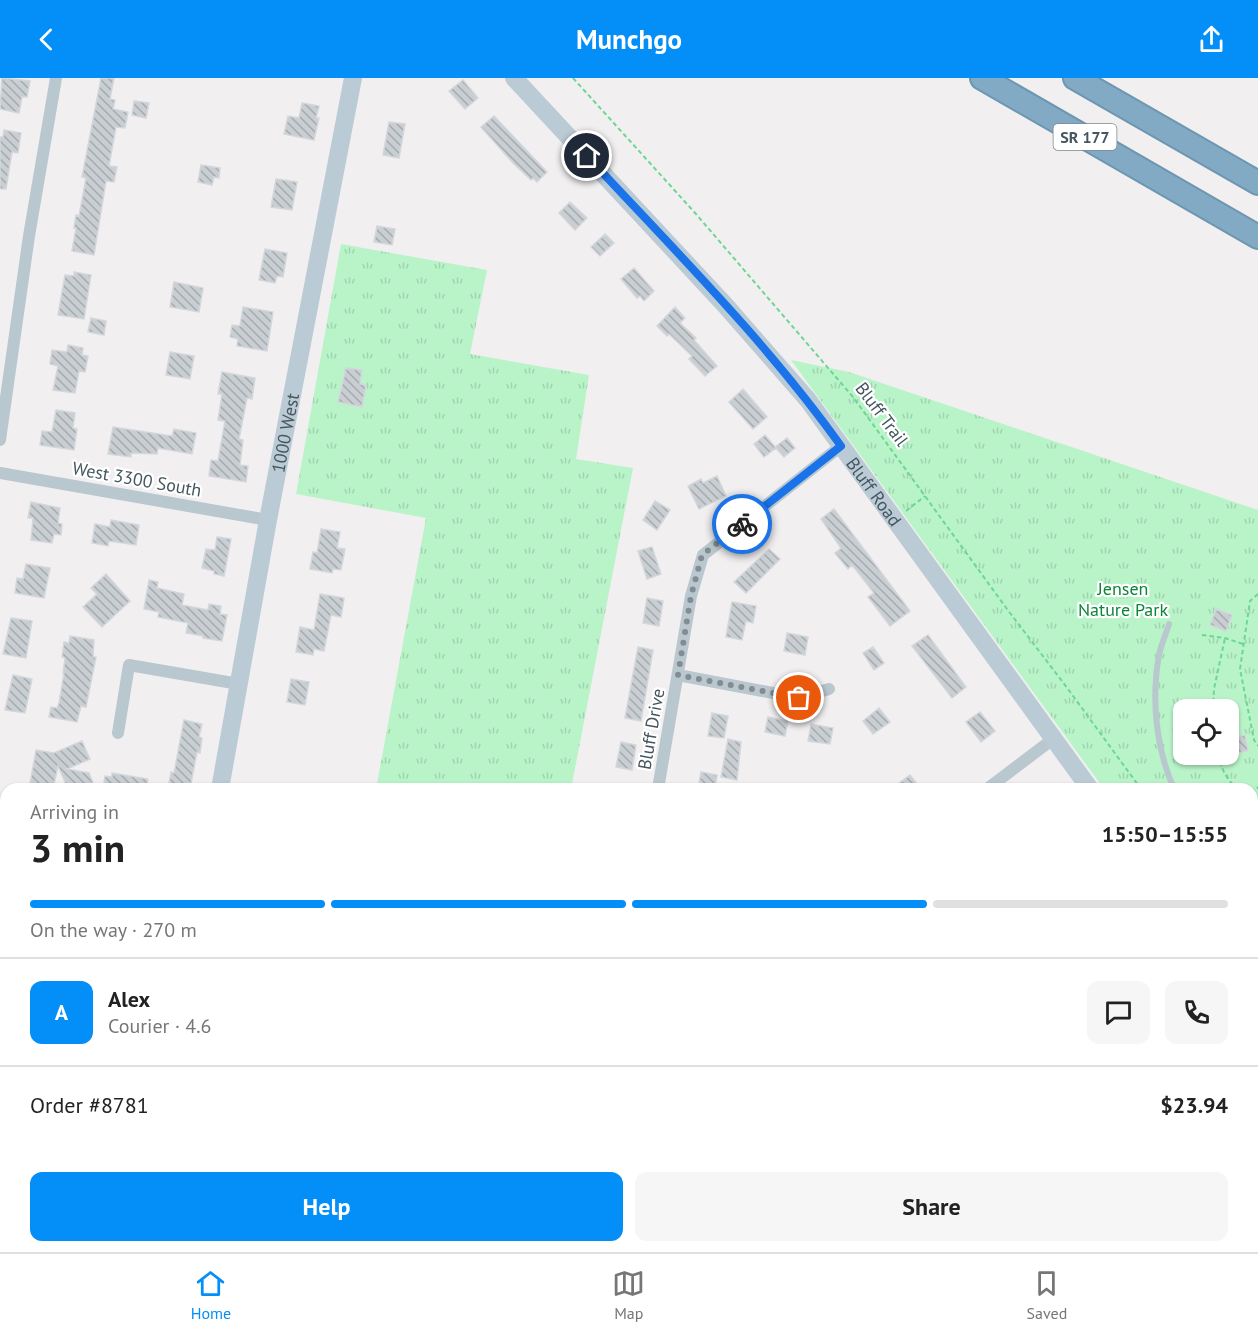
<!DOCTYPE html>
<meta charset="utf-8">
<style>
:root{--surface:#fff;--page:#f6f6f6;--text:#222;--muted:#767676;--line:#e0e0e0;--accent:#048ef7}
body{margin:0;font-family:"PT Sans",sans-serif;background:var(--page);color:var(--text);height:100vh;display:flex;flex-direction:column;font-size:22px;white-space:nowrap}
*{box-sizing:border-box;margin:0}
p{font-size:20px;color:var(--muted)}
.icon{flex:none;width:33px;height:33px;fill:none;stroke:currentColor;stroke-width:2;stroke-linecap:round;stroke-linejoin:round}
.map{position:relative;flex:1;overflow:hidden}
.drawer{position:absolute;left:0px;top:705px;width:1258px;height:470px;display:flex;flex-direction:column;background:var(--surface);border-radius:18px 18px 0 0;box-shadow:0 2px 4px #0004}
.drawer>*{flex:none}
.buttons{position:absolute;left:1173px;top:621px;display:grid;gap:12px}
.buttons a{display:grid;place-items:center;width:66px;height:66px;border-radius:12px;background:var(--surface);box-shadow:0 2px 4px #0004;font-size:30px}
.pin{position:absolute;display:grid;place-items:center;width:51px;height:51px;color:#fff;margin:-26px;border:3px solid #fff;border-radius:50%;box-shadow:0 2px 6px #0007}
.courier{position:absolute;display:grid;place-items:center;width:60px;height:60px;margin:-30px;border:4px solid #1a73e8;border-radius:50%;background:#fff;color:#222;box-shadow:0 2px 8px #0007}
.headline em{font-style:normal;font-weight:700}
.headline div{display:flex;flex-direction:column-reverse}
.headline{display:flex;align-items:center;justify-content:space-between;height:102px;padding:0 30px}
h1{font-size:39px;font-weight:700;line-height:45px}
.bar{display:grid;grid-template-columns:repeat(4,1fr);gap:9px 6px;align-content:center;height:72px;padding:0 30px}
.bar i{height:8px;border-radius:4px;background:var(--line)}
.bar .current{background:var(--accent)}
.bar p{grid-column:span 4}
.line{display:flex;align-items:center;gap:15px;padding:0 30px;border-top:2px solid var(--line)}
.line div{flex:1}
.round{display:grid;place-items:center;flex:none;width:63px;height:63px;border-radius:12px;background:var(--page)}
.cta{display:flex;gap:12px;margin-top:auto;padding:12px 30px}
.cta a{flex:1;height:69px;border-radius:12px;background:var(--accent);color:#fff;font-size:24px;font-weight:700;line-height:69px;text-align:center}
.cta a+a{background:var(--page);color:var(--text)}
header{display:flex;justify-content:space-between;align-items:center;height:78px;padding:0 30px;background:var(--accent);color:#fff;font-size:27px;font-weight:700}
.menu{display:flex;justify-content:space-around;align-items:center;height:84px;border-top:2px solid var(--line);background:var(--surface);font-size:16px;color:var(--muted)}
.menu a{display:grid;justify-items:center;gap:3px}
.menu .current{color:var(--accent)}
.map>svg:first-child{display:block}
</style>
<header><svg class="icon" aria-label="back" viewBox="0 0 24 24"><path d="M15 5l-7 7 7 7"/></svg>Munchgo<svg class="icon" aria-label="share" viewBox="0 0 24 24"><path d="M12 15V3M7 8l5-5 5 5M5 13v7h14v-7"/></svg></header>
<div class="map">
<svg width="1258" height="1174" viewBox="0 0 1258 1174">
<defs>
<pattern id="grass-tufts" width="24" height="20" patternUnits="userSpaceOnUse" patternTransform="scale(1.5)"><rect width="24" height="20" fill="#b9f4c9"/><path d="M3 7l-1-3M5 7V3M7 7l1-3M15 17l-1-3M17 17v-4M19 17l1-3" fill="none" stroke="#a0d3af"/></pattern>
<pattern id="building-back-hatch" width="6" height="6" patternUnits="userSpaceOnUse" patternTransform="scale(1.5)"><rect width="6" height="6" fill="#c9ced3"/><path d="M-1 5l2 2M0 0l6 6M5-1l2 2" fill="none" stroke="#a5aaae"/></pattern>
</defs>
<rect width="100%" height="100%" fill="#f2eff0"/>
<path fill="url(#grass-tufts)" fill-rule="evenodd" d="M341,166L487,192L470,276L589,297L576,381L633,390L571,711H376L426,440L296,416Z
M791,282L849,294L1258,432V921L1252,914V711H1104ZM1184,632H1228V676H1184Z"/>
<g fill="none" stroke-linecap="round" stroke-linejoin="round">
<path stroke="#82edf6" stroke-width="4" d="M1252,738L1258,727
M1252,819L1258,822
M1252,841L1258,838
M1252,852L1258,854"/>
</g>
<path fill="url(#building-back-hatch)" stroke="#d3d7dc" stroke-width="1.5" d="M2,0L30,3L27,19H22L19,35L0,31Z
M101,0H114L110,21L115,22L113,31L128,34L125,50L116,49L109,88L117,89L114,104L106,103L94,177L72,173L76,150H74L76,137L79,138L86,100L82,99Z
M463,2L478,20L465,31L449,13Z
M134,23L149,25L146,40L132,37Z
M302,25L319,28L316,40H319L314,62L284,56L288,38L299,40Z
M494,38L547,94L537,104L533,100L531,102L514,86L481,49Z
M389,44L405,46L399,80L383,77Z
M4,52L21,55L18,75L12,74L6,111H0V59H3Z
M201,87L220,90L219,100L214,99L212,107L198,104Z
M276,101L297,104L292,132L271,129Z
M570,124L587,140L575,152L559,135Z
M377,148L395,151L392,167L374,164Z
M605,156L614,165L600,178L591,169Z
M265,171L287,175L283,199L277,198L275,205L259,202Z
M634,190L654,213L644,223L640,218L637,220L621,201Z
M74,194L91,197L84,241L58,237L65,197L74,198Z
M174,204L203,210L199,234L170,229Z
M243,229L273,234L267,273L237,268L238,261L230,259L232,247L240,248Z
M675,229L685,240L680,245L696,260L694,262L717,288L705,298L689,281L692,278L669,256L667,258L657,248Z
M91,240L106,243L104,257L88,254Z
M68,267L83,270L82,277L88,278L85,294L79,293L75,315L53,312L58,288L50,286L52,272L67,274Z
M170,274L194,278L190,301L166,297Z
M346,290L362,292L360,306L366,307L362,329L338,324Z
M222,294L255,300L252,321L247,320L239,361L243,362L240,387L248,388L246,404L209,398L211,382L218,383L225,343L218,342L222,316H218Z
M743,311L767,339L753,351L729,324Z
M56,332L75,335L73,350L77,351L74,372L40,367L42,353L52,354Z
M113,349L172,358L174,351L196,355L192,376L158,370L157,376L131,375V379L108,376Z
M765,357L776,370L764,379L754,366Z
M787,360L795,370L784,379L775,369Z
M717,398L726,418L699,431L688,408L701,401L703,405Z
M655,423L670,432L657,452L643,442Z
M31,424L60,430L58,445L62,446L61,457L54,456L52,465L31,462L33,440H28Z
M834,431L910,533L890,548L868,519L874,515L852,487L848,491L835,475L841,470L821,441Z
M111,442L139,447L136,467L109,463L108,468L92,465L95,446L110,449Z
M321,451L340,454L337,470L345,471L341,492L333,491L332,495L310,491L313,474L317,475Z
M217,459L231,461L224,498L214,496V493L202,490L206,471L215,472Z
M652,469L661,496L647,501L638,473Z
M769,471L780,481L746,515L734,504Z
M26,486L50,490L44,520L15,515L17,500L23,501Z
M106,496L130,523L102,549L83,529L97,516L91,510Z
M149,502L158,504L157,510L184,516L182,527L208,532L209,526L221,528L220,536L227,537L222,563L203,560V558L186,555L188,545L158,539L159,534L144,531Z
M320,516L344,520L341,539L331,537L324,573L314,571L313,577L296,574L300,549L314,552Z
M647,520L663,523L659,548L643,545Z
M732,524L756,528L753,545L746,543L742,562L726,559Z
M1216,531L1232,537L1226,553L1210,547Z
M11,540L32,543L26,580L3,576Z
M787,555L808,559L805,577L784,573Z
M928,557L966,609L952,620L912,568Z
M70,558L94,562L93,579H96L86,629L81,628L77,644L49,639L51,629L57,630L59,625L64,595H63L65,580L62,579L64,564L69,565Z
M638,569L653,572L641,643L625,640Z
M873,569L884,585L874,592L863,575Z
M13,597L32,601L25,635L5,632Z
M291,601L309,604L305,627L287,624Z
M879,630L890,644L873,656L863,643Z
M980,634L995,653L981,664L966,644Z
M712,635L728,638L724,660L708,658Z
M768,639L788,643L785,658L765,654Z
M184,642L202,646L199,659L202,660L200,675L197,674L190,711H168L171,694L174,695Z
M811,646L833,650L830,666L808,663Z
M1245,657L1248,673L1231,676L1228,660Z
M728,661L741,664L737,702L721,699Z
M82,663L90,681L67,691L89,695L93,705L79,711H68L58,688L53,711H29L36,672L54,675Z
M621,664L636,667L632,692L616,689Z
M701,694L717,697L715,711H698Z
M112,695L148,701L146,711H103L105,698L112,699Z
M910,697L921,711H891Z"/>
<g fill="none" stroke-linecap="round" stroke-linejoin="round">
<g stroke="#6d96b0" stroke-width="26">
<path id="motorway" d="M982,0L1258,159
M1075,0L1258,105"/>
</g>
<path stroke="#6dd695" stroke-width="2" stroke-dasharray="4.5 3" stroke-linecap="butt" d="M573,0L696,136L853,319L1007,531L1068,611L1141,711
M906,433L925,418
M1258,516L1250,523L1240,591L1254,662L1258,668
M1202,557L1225,560L1243,566
M1213,632L1214,611L1225,560
M1218,676C1221,690 1227,704 1239,711
M1252,716L1258,709
M1252,719L1258,722
M1252,863L1258,867"/>
<path stroke="#b9c7ce" stroke-width="6" d="M1169,546C1166,556 1161,567 1159,577C1151,621 1156,670 1174,711
M1252,781L1258,784
M1252,901L1258,897"/>
<path stroke="#b9c7ce" stroke-width="12" d="M0,362L29,158L56,0
M0,395L268,442
M678,597L799,620L829,611
M118,655L129,587L239,606
M658,711L691,518L703,477L841,368
M987,711L1053,661
M0,932L6,933
M1252,1096H1258
M320,1168L322,1174
M660,1168L689,1174
M538,1174L539,1168"/>
<g stroke="#bbcbd6" stroke-width="18">
<path id="s1" d="M514,0L725,227L808,322L1090,711"/>
<path id="s2" d="M220,711L268,442L353,0"/>
<path d="M1252,930L1258,937"/>
<path d="M137,1174L139,1168"/>
</g>
<use href="#motorway" stroke="#82aac4" stroke-width="22"/>
</g>
<g fill="none" stroke-linecap="round" stroke-linejoin="round">
<path stroke="#828c92" stroke-width="6" stroke-dasharray="0 10.8" d="M742,446L702,477L691,518L678,597L799,620"/>
<path stroke="#1a73e8" stroke-width="8" d="M587,78C674,172 766,263 841,368L742,446"/>
</g>
<g text-anchor="middle" dominant-baseline="central" stroke-width="4.5" stroke-linejoin="round" paint-order="stroke">
<rect fill="#fff" stroke="#7d898f" stroke-width="1.5" x="1053.5" y="46" width="63" height="26" rx="4.5"/>
<g font-size="16" font-weight="bold" fill="#45565f">
<text x="1085" y="59">SR 177</text>
</g>
<g font-size="18" fill="#45565f" stroke="#fff">
<text transform="translate(882 336) rotate(53)">Bluff Trail</text>
<text stroke="none"><textPath href="#s2" startOffset="362">1000 West</textPath></text>
<text transform="translate(137 401) rotate(10)">West 3300 South</text>
<text stroke="none"><textPath href="#s1" startOffset="549">Bluff Road</textPath></text>
<text transform="translate(651 651) rotate(-80)">Bluff Drive</text>
</g>
<g font-size="18" fill="#0c8439" stroke="#fff">
<text x="1123" y="510">Jensen<tspan x="1123" dy="21">Nature Park</tspan></text>
</g>
</g>
</svg>
<div class="buttons">
<a><svg class="icon" aria-label="locate" viewBox="0 0 24 24"><circle cx="12" cy="12" r="6"/><path d="M12 2v4M12 18v4M2 12h4M18 12h4"/></svg></a>
</div>
<div class="pin" style="left:799px;top:620px;background:#ea580c"><svg class="icon" aria-label="bag" viewBox="0 0 24 24"><path d="M5 8h14l-1 12H6zM9 8a3 3 0 0 1 6 0"/></svg></div>
<div class="pin" style="left:587px;top:78px;background:#1f2937"><svg class="icon" aria-label="home" viewBox="0 0 24 24"><path d="M3 11l9-7 9 7M6 9v11h12V9"/></svg></div>
<div class="courier" style="left:742px;top:446px"><svg class="icon" aria-label="bike" viewBox="0 0 24 24"><circle cx="6" cy="16" r="4"/><circle cx="18" cy="16" r="4"/><path d="M6 16l4-8h5l3 8M10 8l3 8H6M13 5h3"/></svg></div>
<section class="drawer">
<div class="headline"><div><h1>3 min</h1><p>Arriving in</p></div><em>15:50–15:55</em></div>
<div class="bar"><i class="current"></i><i class="current"></i><i class="current"></i><i></i><p>On the way · 270 m</p></div>
<div class="line" style="height:108px"><b class="round" style="background:var(--accent);color:#fff">A</b><div><b>Alex</b><p>Courier · 4.6</p></div><a class="round"><svg class="icon" aria-label="chat" viewBox="0 0 24 24"><path d="M4 5h16v11H9l-5 4z"/></svg></a><a class="round"><svg class="icon" aria-label="phone" viewBox="0 0 24 24"><path d="M5 4h4l2 5-3 2q2 4 5 5l2-3 5 2v4C11 20 4 13 5 4z"/></svg></a></div>
<div class="line" style="height:78px"><div>Order #8781</div><b>$23.94</b></div>
<div class="cta"><a>Help</a><a>Share</a></div>
</section>
</div>
<nav class="menu">
<a class="current"><svg class="icon" aria-label="home" viewBox="0 0 24 24"><path d="M3 11l9-7 9 7M6 9v11h12V9"/></svg>Home</a>
<a><svg class="icon" aria-label="map" viewBox="0 0 24 24"><path d="M3 6l6-2 6 2 6-2v14l-6 2-6-2-6 2zM9 4v14M15 6v14"/></svg>Map</a>
<a><svg class="icon" aria-label="saved" viewBox="0 0 24 24"><path d="M7 4h10v16l-5-4-5 4z"/></svg>Saved</a>
</nav>
